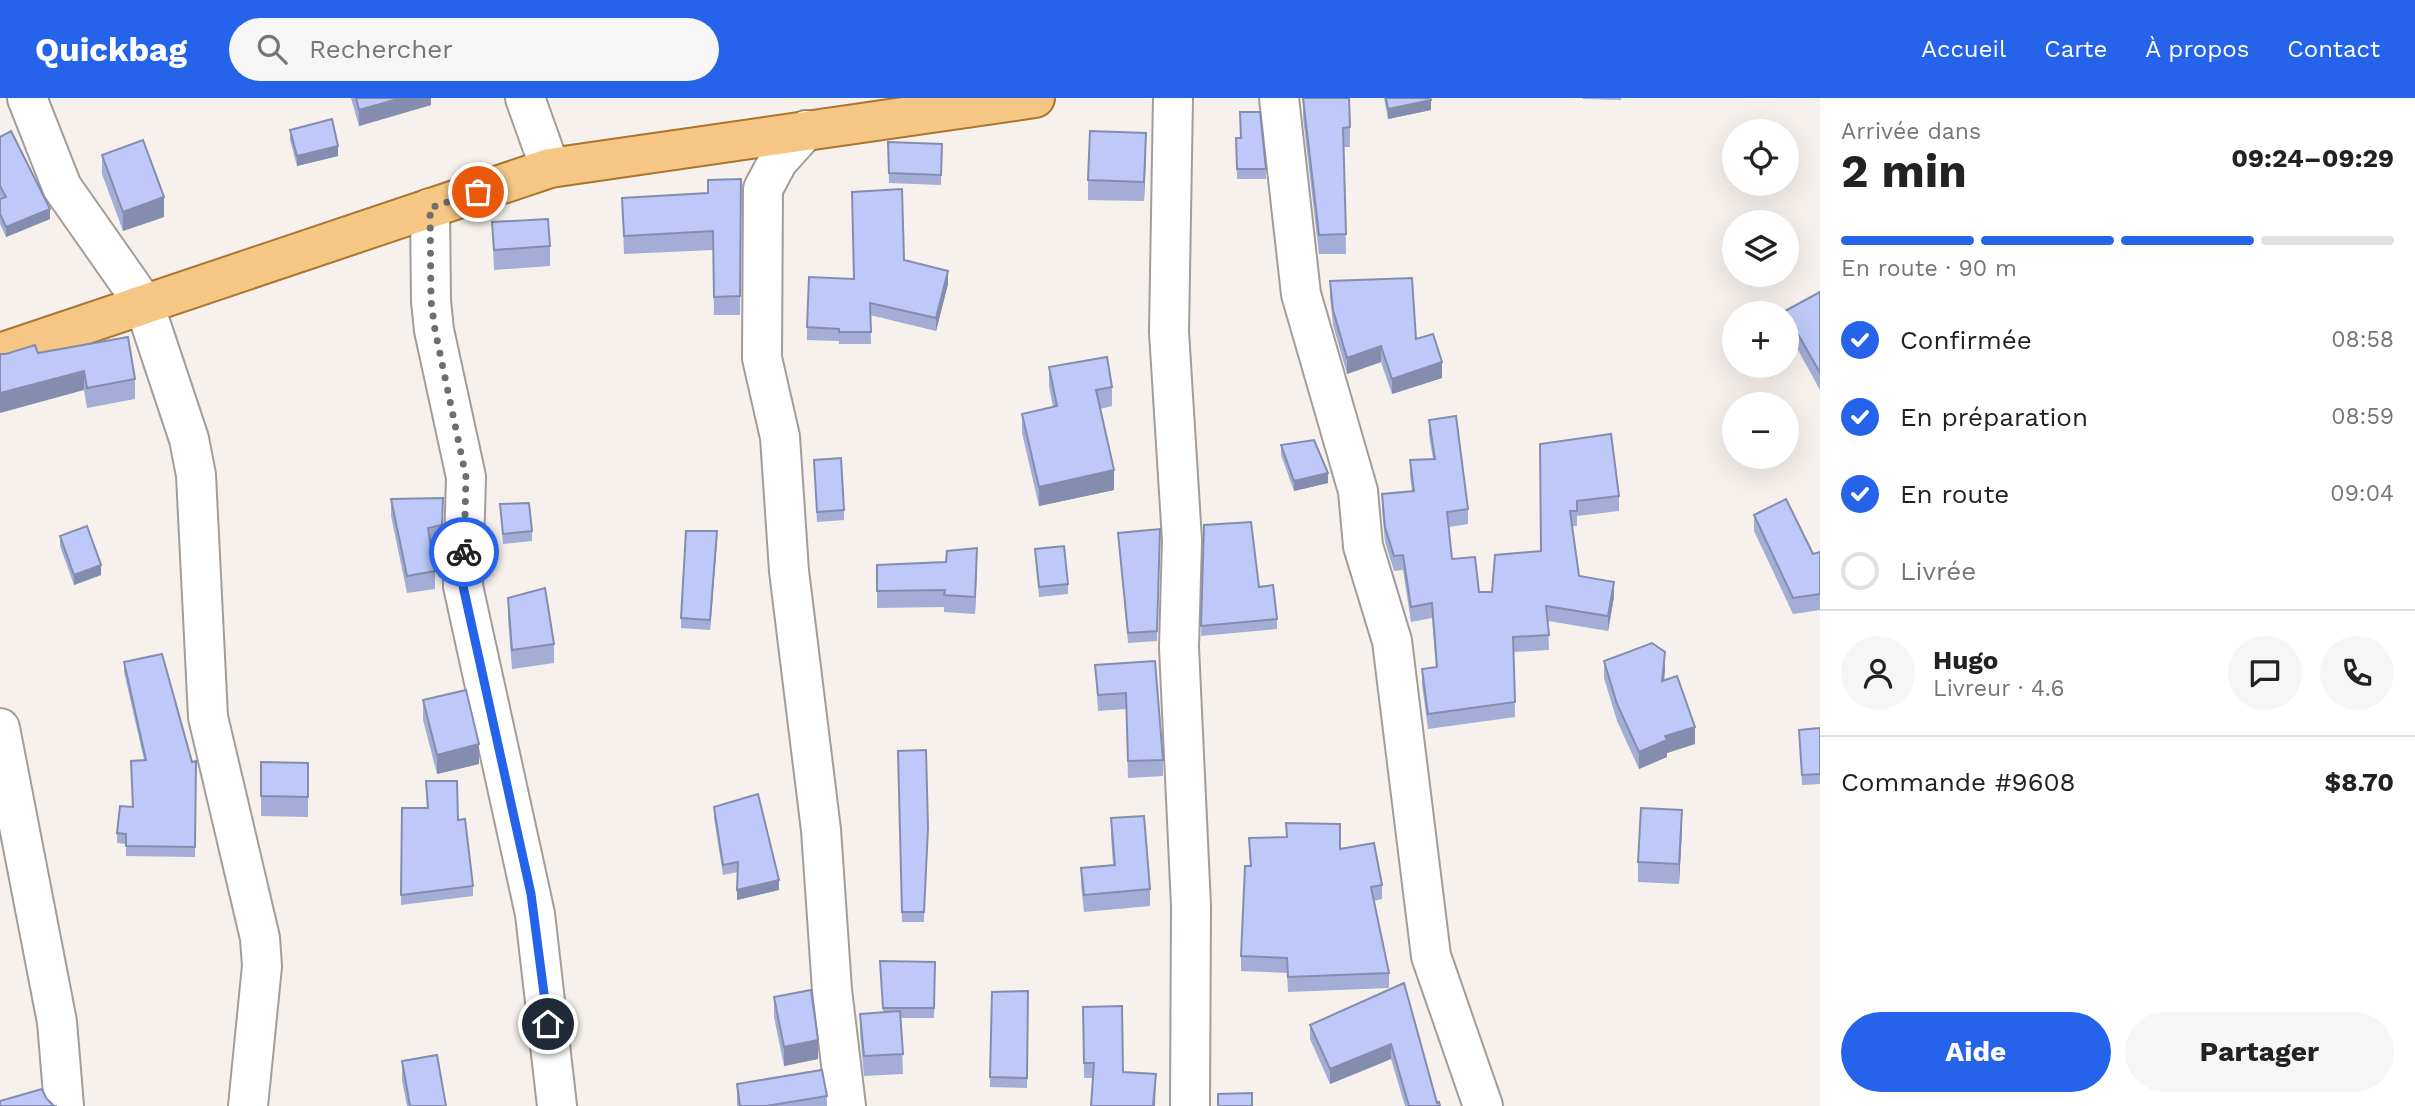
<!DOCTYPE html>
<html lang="fr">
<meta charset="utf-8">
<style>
:root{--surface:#fff;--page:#f6f6f6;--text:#222;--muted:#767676;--line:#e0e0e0;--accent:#2563eb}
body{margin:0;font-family:"Work Sans",sans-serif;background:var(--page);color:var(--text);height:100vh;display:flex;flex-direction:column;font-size:26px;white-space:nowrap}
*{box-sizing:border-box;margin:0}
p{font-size:23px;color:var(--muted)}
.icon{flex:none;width:38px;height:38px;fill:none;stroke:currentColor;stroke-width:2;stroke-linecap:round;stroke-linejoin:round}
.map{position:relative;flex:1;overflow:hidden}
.sheet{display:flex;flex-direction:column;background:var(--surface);width:595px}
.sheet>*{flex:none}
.controls{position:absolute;left:1722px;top:21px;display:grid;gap:14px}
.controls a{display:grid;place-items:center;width:77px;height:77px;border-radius:50%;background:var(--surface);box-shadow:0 7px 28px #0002;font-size:35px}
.pin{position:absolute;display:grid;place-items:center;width:60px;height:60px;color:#fff;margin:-30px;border:4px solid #fff;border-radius:50%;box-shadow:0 2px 7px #0007}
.courier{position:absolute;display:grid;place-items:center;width:70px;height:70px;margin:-35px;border:5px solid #2563eb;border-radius:50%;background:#fff;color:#222;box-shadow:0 2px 9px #0007}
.overview em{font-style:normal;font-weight:700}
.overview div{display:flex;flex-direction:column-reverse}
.overview{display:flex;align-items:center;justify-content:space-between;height:119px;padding:0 21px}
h1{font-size:46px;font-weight:700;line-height:52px}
.bar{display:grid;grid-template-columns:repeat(4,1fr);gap:10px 7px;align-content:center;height:84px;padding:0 21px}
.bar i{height:9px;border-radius:5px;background:var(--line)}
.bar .active{background:var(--accent)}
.bar p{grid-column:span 4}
.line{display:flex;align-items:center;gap:18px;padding:0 21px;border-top:2px solid var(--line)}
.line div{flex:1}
.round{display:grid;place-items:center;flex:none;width:74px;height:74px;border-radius:37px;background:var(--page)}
ol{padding:0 21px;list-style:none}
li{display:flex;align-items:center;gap:21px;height:77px}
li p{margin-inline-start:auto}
li .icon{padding:7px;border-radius:50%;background:var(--accent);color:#fff;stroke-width:4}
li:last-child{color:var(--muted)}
li i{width:38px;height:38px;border:4px solid var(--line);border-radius:50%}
.button{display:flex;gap:14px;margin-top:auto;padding:14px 21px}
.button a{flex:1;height:80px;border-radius:42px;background:var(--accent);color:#fff;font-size:28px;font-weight:700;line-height:80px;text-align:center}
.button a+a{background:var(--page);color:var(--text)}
header{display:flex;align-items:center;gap:42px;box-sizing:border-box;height:98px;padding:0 35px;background:var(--accent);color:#fff}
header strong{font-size:33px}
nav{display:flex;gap:38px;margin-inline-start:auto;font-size:24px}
.search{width:490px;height:63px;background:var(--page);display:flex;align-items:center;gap:18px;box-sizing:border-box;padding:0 24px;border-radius:38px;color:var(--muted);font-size:26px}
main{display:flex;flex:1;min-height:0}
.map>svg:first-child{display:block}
</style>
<header>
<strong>Quickbag</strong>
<div class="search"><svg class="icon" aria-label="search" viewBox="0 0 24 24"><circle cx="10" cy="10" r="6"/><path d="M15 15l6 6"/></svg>Rechercher</div>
<nav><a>Accueil</a><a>Carte</a><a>À propos</a><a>Contact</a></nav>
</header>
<main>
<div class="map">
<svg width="1820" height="1008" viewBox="0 0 1820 1008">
<rect width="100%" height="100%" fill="#f6f1ec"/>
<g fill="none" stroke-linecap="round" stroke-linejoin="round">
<g stroke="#a29d98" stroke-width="42">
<path id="minor" d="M27,0L62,89L144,206L189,341L196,377L208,619L260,840L262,868L248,1008
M525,0L550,70
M1173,0L1169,234L1182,442L1179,549L1191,808L1190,1008
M1279,0L1301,196L1358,393L1363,448L1392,543L1431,858L1483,1008
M806,32L778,63L763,91L762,260L780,339L789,473L821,732L832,892L846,1008
M430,110L431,203L434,232L466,379L463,488L535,816L557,1008
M0,630L57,924L64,1008"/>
</g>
<g stroke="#a9762d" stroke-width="42">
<path id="major" d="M0,255L550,70L1035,0"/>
</g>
<use href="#minor" stroke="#fff" stroke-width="38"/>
<use href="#major" stroke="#f5c684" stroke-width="38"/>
</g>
<path fill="#a3add6" d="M351,0H431V7L359,28Z
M1303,0L1350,29V49H1344L1346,156H1319L1303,20Z
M1384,0H1430L1431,12L1388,21Z
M1583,0H1621V2L1583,1Z
M290,32L338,58L297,68L290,42Z
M0,39L50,121L6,139L0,126V101H1L0,98Z
M1236,40L1266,71V81H1237Z
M888,44L942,46L941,87L889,85Z
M1146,55L1144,103L1088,102V82Z
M102,57L164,119L123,133L102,76Z
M741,81L740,217H714L713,152L624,156L622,100L708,95Z
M492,124L550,148V168L494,172Z
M904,162L948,186L936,233L870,217L871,246H839V243L807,242V229L854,181Z
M1330,183L1416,241L1442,280L1392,296L1381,264L1347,276L1333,227L1330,199Z
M1820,194V292L1787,232V215H1785V213Z
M38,255L135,281V301L87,310L84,292Z
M1049,269L1112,289V308L1100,311L1114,392L1039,408L1022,335V316L1053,309L1049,288Z
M1429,322L1468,411V426L1449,429L1452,461L1479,494H1492L1541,453L1540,346L1619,398V413L1577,418V428H1572L1579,478L1614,499L1608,533L1548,523L1549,552L1514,554L1515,619L1428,631L1422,587V571L1436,570L1432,520L1411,524L1403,472L1394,473L1385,444L1382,411V396L1412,394L1410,377V362L1433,361L1429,337Z
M1281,347L1328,385L1294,393L1281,357Z
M814,362L844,412V422L817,424Z
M443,400L442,444L430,446L435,473V491L407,495L391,418V401Z
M500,406L532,433V443L503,446Z
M1754,417L1813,456L1820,454V512L1793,516L1754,433Z
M1204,427L1259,489L1277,521V531L1201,538Z
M1160,431L1157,543L1128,545L1118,435Z
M60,438L101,477L74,487L60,448Z
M717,443L710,532L681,530V520Z
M1035,451L1068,486V496L1039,499Z
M877,467H977L975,516L944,514V509L877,510Z
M508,500L554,546V565L512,571L508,520Z
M1155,563L1163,662V678L1128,680L1126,611L1098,613L1095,567Z
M1604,563L1665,572L1664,583L1695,646L1667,655V659L1639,671L1617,623L1604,580Z
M124,564L192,664L196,663L195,759L126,758V746L117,745V735L133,709L144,662L124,574Z
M423,602L479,666L437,676L423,622Z
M1820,630V686L1802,687L1799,632Z
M926,652L924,824H902L898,653Z
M261,664L308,665V719L261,718Z
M426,683L458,722L473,788V798L401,807L402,710H427Z
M714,709L779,792L737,802L738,774L723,777L714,720Z
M1111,720L1150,791V808L1084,814L1081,787V770L1113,767L1111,737Z
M1286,725L1340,751L1382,787V801L1374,803L1389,875V890L1288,894L1287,875L1241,873V858L1250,768L1249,740L1286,739Z
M1682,732L1679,786L1638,784V764Z
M880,863L935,864L934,920H901L903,976L864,978L860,935V916L883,914Z
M1404,885L1437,1005L1440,1008H1405L1391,961L1330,986L1310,941V927Z
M1028,893L1027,990L990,989L992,894Z
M774,899L818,961L784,968L774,919Z
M1083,909L1123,974L1156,991L1093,980H1084Z
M402,963L446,1008H407L402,982Z
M737,986L827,998V1008H737Z"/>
<path fill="#858dae" d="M401,0H431V7L359,28V12Z
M1431,2V12L1388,21V11Z
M1146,35V55L1144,103V84Z
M338,48V58L297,68V58Z
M164,99V119L123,133V114Z
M50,111V121L6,139V129Z
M948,173V186L936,233V220Z
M1381,248V264L1347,276V260Z
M1442,264V280L1392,296V281Z
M84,273V292L0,315V295Z
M1114,372V392L1039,408V389Z
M1328,375V385L1294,393V383Z
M717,433V443L710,532V522Z
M977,450V467L975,516V499Z
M101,467V477L74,487V477Z
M1614,484V499L1608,533V518Z
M1665,554V572L1662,601V583Z
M1695,629V646L1667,655V659L1639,671V654L1665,638Z
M479,646V666L437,676V657Z
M1682,712V732L1679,786V766Z
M779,782V792L737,802V792Z
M818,942V961L784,968V949Z
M1391,946V961L1330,986V971Z
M1156,976L1155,1008H1153Z"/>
<path fill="#bec9f9" stroke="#858dae" stroke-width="2" d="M356,0H401L359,12Z
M1303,0H1349L1350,29L1343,30L1346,136L1319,137Z
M1386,0H1430L1431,2L1388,11Z
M1240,14H1260L1266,71H1237L1236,40H1241Z
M332,21L338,48L297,58L290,32Z
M11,33L50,111L6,129L0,116V101L6,99L0,88V39Z
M1090,33L1146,35L1144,84L1088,82Z
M143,42L164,99L123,114L102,57Z
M888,44L942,46L941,77L889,75Z
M741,81L740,198L714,199L713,133L624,138L622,100L708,95V82Z
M902,91L904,162L948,173L936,220L870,205L871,234H839V231L807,229L809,179L854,181L852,94Z
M548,121L550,148L494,152L492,124Z
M1412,180L1416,241L1433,236L1442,264L1392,281L1381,248L1347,260L1333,212L1330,183Z
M1820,194V275L1785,213Z
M128,239L135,281L87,290L84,273L0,295V256H6L35,247L38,255Z
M1107,259L1112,289L1096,292L1114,372L1039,389L1022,316L1057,308L1049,269Z
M1456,318L1468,411L1447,414L1452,461L1475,459L1479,494H1492L1495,457L1541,453L1540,346L1611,336L1619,398L1577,403V413H1570L1579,478L1614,484L1608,518L1546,508L1549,537L1513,539L1515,604L1428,616L1422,571L1437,569L1432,505L1411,509L1403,457L1394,458L1385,429L1382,396L1414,393L1410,362L1435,361L1429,322Z
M1314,342L1328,375L1294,383L1281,347Z
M841,360L844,412L817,414L814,362Z
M443,400L442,427L428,430L435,473L407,478L391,401Z
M1786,401L1813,456L1820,454V496L1793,500L1754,417Z
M529,405L532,433L503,436L500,406Z
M1251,424L1259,489L1273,487L1277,521L1201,528L1204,427Z
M87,428L101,467L74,477L60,438Z
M1160,431L1157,533L1128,535L1118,435Z
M686,433H717L710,522L681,520Z
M1064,448L1068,486L1039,489L1035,451Z
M977,450L975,499L944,497L945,492L877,493V467L946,464L947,453Z
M545,490L554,546L512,552L508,500Z
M1652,545L1665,554L1662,583L1677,578L1695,629L1665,638L1667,642L1639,654L1617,606L1604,563Z
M162,556L192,664L196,663L195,749L126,748V736L117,735L120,708L133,709L131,663L146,662L124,564Z
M1155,563L1163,662L1128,663L1126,595L1098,597L1095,567Z
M466,592L479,646L437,657L423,602Z
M1820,630V676L1802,677L1799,632Z
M926,652L928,730L924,814H902L898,653Z
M261,664L308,665V699L261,698Z
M426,683H457L458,722L465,721L473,788L401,797L402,710H428Z
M758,696L779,782L737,792L738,764L723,767L714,709Z
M1641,710L1682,712L1679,766L1638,764Z
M1144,718L1150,791L1084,797L1081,770L1115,767L1111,720Z
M1286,725L1340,726V751L1374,745L1382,787L1371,789L1389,875L1288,879L1287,860L1241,858L1245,768H1251L1249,740L1287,739Z
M880,863L935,864L934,910H883Z
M1404,885L1437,1005L1439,1004L1440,1008H1409L1391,946L1330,971L1310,927Z
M811,892L818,942L784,949L774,899Z
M1028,893L1027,980L990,979L992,894Z
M1122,908L1123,974L1156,976L1153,1008H1091L1094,965H1084L1083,909Z
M900,913L903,956L864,958L860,916Z
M437,957L446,1008H410L402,963Z
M822,972L827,998L766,1008H740L737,986Z
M42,991L46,1000L54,1008H57H0V1003Z
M1252,995V1008H1218V996Z"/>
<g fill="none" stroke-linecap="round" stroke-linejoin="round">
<path stroke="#706e6b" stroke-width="7" stroke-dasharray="0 12.6" d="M464,454L466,379L435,232L431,203L430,110L478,94"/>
<path stroke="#2563eb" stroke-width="9" d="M464,454L463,488L531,796L548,926"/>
</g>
</svg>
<div class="controls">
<a><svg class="icon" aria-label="locate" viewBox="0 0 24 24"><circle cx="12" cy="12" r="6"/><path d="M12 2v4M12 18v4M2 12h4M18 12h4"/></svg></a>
<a><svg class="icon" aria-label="layers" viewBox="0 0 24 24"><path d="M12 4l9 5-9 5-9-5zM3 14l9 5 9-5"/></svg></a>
<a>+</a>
<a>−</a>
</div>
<div class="pin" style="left:478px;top:94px;background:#ea580c"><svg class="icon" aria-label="bag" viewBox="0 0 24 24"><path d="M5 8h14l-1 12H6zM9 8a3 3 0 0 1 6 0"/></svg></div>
<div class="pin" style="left:548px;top:926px;background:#1f2937"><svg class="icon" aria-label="home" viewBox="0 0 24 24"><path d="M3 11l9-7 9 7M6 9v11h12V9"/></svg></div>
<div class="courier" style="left:464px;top:454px"><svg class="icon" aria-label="bike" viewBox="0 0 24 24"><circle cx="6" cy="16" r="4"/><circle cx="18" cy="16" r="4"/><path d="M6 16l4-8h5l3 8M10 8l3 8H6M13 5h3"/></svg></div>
</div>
<section class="sheet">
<div class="overview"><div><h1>2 min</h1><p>Arrivée dans</p></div><em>09:24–09:29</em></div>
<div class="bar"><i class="active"></i><i class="active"></i><i class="active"></i><i></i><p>En route · 90 m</p></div>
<ol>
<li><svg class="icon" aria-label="check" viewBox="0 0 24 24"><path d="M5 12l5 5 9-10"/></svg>Confirmée<p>08:58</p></li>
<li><svg class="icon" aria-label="check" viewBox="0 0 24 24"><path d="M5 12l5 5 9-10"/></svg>En préparation<p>08:59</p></li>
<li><svg class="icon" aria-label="check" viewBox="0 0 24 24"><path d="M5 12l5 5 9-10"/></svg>En route<p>09:04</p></li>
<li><i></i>Livrée</li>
</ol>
<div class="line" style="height:126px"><a class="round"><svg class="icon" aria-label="person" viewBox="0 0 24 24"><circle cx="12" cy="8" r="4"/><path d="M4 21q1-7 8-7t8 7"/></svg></a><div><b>Hugo</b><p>Livreur · 4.6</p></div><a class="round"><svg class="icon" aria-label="chat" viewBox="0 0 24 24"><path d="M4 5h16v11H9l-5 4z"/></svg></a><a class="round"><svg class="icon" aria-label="phone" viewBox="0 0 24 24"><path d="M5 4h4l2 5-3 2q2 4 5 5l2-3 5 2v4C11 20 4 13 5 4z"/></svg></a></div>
<div class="line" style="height:91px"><div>Commande #9608</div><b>$8.70</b></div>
<div class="button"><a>Aide</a><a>Partager</a></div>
</section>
</main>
